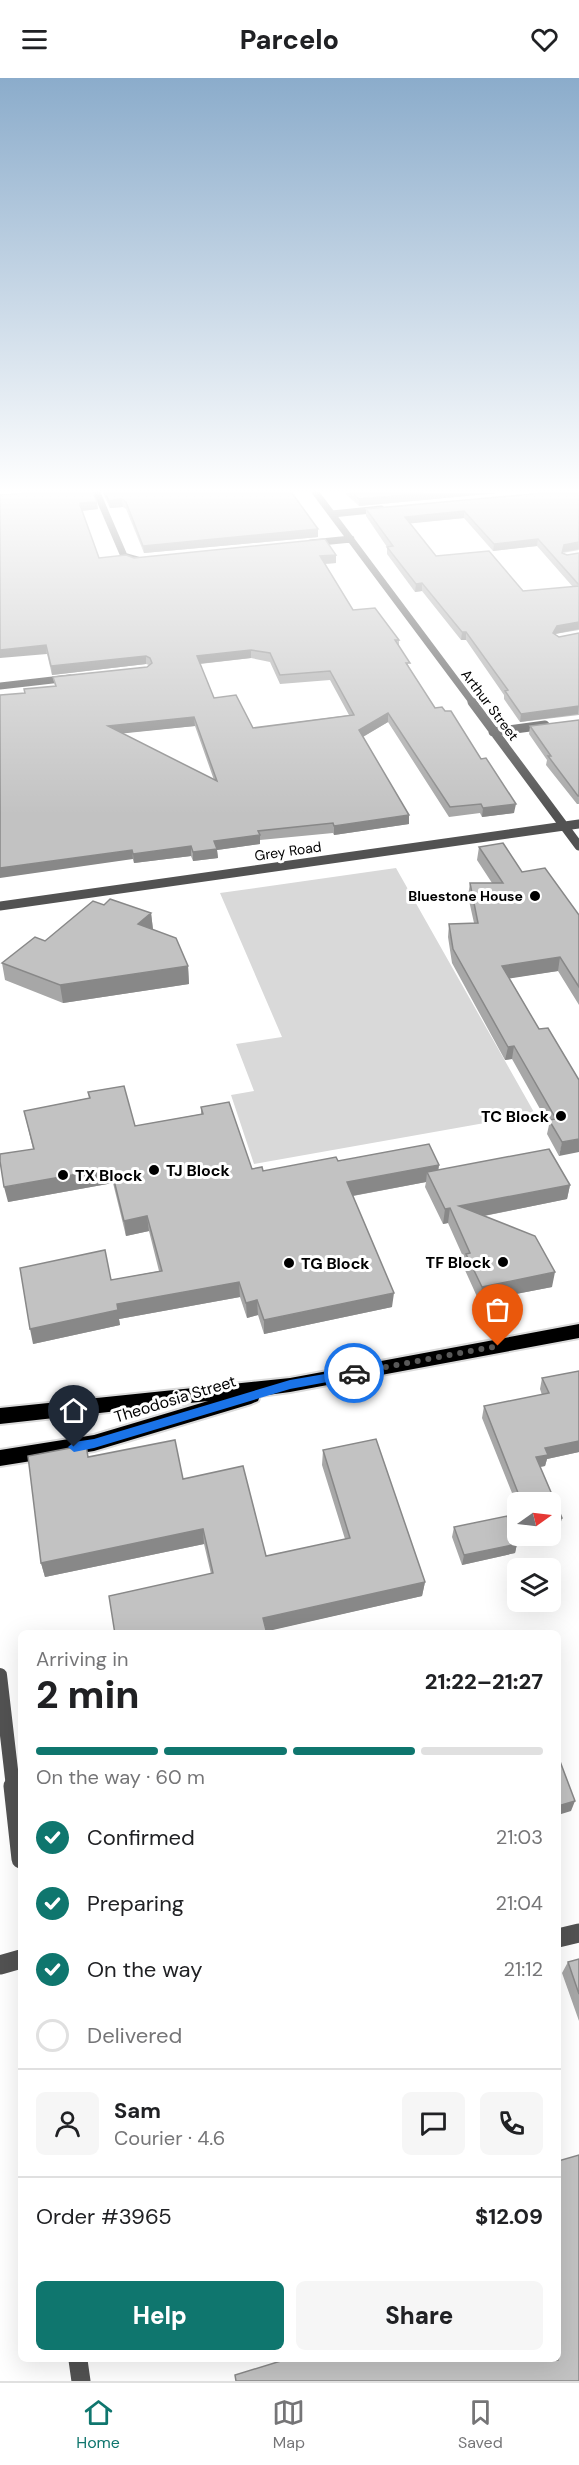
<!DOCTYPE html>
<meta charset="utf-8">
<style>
:root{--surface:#fff;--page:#f6f6f6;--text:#202124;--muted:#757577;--line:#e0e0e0;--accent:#0f766e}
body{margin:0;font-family:"DM Sans",sans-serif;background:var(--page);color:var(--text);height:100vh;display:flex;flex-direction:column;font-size:22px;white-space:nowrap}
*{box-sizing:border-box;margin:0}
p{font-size:20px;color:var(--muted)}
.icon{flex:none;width:33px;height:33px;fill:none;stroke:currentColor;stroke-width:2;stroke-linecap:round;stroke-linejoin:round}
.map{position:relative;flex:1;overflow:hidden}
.panel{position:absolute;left:18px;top:1552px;width:543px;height:732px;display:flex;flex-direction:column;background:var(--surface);border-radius:9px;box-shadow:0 6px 24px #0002}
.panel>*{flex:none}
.needle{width:39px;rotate:76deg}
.controls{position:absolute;left:507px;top:1414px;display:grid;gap:12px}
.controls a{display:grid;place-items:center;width:54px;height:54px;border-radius:9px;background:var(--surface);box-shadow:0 6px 24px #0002;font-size:30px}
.pin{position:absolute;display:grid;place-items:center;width:51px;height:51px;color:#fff;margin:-62px -26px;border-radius:50% 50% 50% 0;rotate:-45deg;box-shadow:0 0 6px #0007}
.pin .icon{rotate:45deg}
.courier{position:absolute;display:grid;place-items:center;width:60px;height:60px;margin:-30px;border:4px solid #1a73e8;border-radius:50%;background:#fff;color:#222;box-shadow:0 2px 8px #0007}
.head em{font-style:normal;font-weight:800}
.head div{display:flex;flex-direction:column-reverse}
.head{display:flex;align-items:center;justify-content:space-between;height:102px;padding:0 18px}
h1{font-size:39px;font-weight:800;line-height:45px}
.bar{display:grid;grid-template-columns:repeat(4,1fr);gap:9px 6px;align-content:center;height:72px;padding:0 18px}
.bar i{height:8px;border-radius:4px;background:var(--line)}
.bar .current{background:var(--accent)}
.bar p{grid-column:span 4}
.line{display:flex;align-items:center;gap:15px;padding:0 18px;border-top:2px solid var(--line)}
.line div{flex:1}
.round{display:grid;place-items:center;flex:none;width:63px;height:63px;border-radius:9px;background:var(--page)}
ol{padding:0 18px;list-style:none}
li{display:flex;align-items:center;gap:18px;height:66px}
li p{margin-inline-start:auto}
li .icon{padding:6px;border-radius:50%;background:var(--accent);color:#fff;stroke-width:4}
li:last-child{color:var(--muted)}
li i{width:33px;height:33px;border:3px solid var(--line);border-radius:50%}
.button{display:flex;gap:12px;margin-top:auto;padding:12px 18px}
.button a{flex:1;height:69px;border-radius:9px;background:var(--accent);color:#fff;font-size:24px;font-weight:800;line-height:69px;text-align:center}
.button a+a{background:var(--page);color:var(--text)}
header{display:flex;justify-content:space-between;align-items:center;height:78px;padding:0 18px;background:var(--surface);font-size:27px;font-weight:800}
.menu{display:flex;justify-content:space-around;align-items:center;height:84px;border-top:2px solid var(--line);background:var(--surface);font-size:16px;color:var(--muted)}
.menu a{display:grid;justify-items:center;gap:3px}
.menu .current{color:var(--accent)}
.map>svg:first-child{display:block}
</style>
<header><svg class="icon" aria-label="menu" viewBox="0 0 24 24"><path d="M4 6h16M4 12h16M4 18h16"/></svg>Parcelo<svg class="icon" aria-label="heart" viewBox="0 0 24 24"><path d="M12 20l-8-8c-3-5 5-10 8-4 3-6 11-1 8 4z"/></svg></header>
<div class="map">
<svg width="579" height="2303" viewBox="0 0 579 2303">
<rect width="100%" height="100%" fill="#fff"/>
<path fill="#d9d9d9" d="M396,790L535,1036L254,1086L231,1017L254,1013L236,966L282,959L220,815Z"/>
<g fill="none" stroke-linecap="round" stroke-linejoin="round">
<g stroke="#dbdbdb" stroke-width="4">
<path id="trunk" d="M579,1246V1260L290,1314L260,1318L258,1323L251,1326L94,1373L0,1388V1372L94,1357L208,1323L0,1346V1330L290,1300Z"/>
</g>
<path stroke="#525252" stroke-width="7" d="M97,415L124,478L138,482
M316,415L473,625
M332,436L381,431
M311,465L351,461
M0,608L70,600"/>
<path stroke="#525252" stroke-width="9" d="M472,624L579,768
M493,654L545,647
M0,828L579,746"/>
<path stroke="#525252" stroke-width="19" d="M558,1860L579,1855"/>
<path stroke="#525252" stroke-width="14" d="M0,1597L13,1709"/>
<path stroke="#525252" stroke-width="19" d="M13,1708L21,1781
M0,1887L21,1881
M78,2282L81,2303"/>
<use href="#trunk" fill="#000" fill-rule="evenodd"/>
</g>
<path fill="#a7a7a7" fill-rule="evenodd" d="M103,415H292L318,451V459L144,475L126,431L123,429L110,430Z
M345,415H498L359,428Z
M579,415V472L563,475L567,477L579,475V552L555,556L559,559L579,555V637L520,644L504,621V617L466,562H461L422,513L415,514L387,476V469L366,438V431ZM464,440L493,473L537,468L573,509L523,513L436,478L410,445Z
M0,417L98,431L82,433L99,480L336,477V485L325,486L353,532L399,562V568L410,591L435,630L514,735L482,739L480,735L449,739L388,644L363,659L409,746L334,757L333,755L260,762V766L217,772L218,780L193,783L191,778L134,785L133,781L25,615L55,608L53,599L147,589L149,587L146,586L52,597L47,576ZM251,580L270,584L280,606L330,602L349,637L253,650L214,620L200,586ZM195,648L214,702L122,655Z
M579,642V726H577L546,687L547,682L529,656L530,648Z
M479,769L522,794L579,837V927L558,893L509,900L539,951L579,1002L559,1078L547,1056L549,1047L512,981L505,982L452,885L448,859L449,846L474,845L468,818L470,805H492L477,782Z
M104,827L151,835L153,851L188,888L189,906L63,925L5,902L2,885L45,863Z
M88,1014L135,1048L201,1036V1029L252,1091L263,1093L338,1083L439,1087L438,1092L570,1107L567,1121L484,1138L552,1209L479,1223L464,1190L465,1183L448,1145L443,1146L425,1109L426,1104L353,1118L392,1229L264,1256L258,1237L247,1240L240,1219L119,1241L120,1247L33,1266L111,1202L159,1193L149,1153L126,1158L113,1105L8,1124L33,1071L24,1033L89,1020Z
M579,1293V1374L547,1381L545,1388L540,1389L559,1451L550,1425H518V1430L482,1340L484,1328L542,1317L540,1311L542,1300Z
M323,1372L425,1504L422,1518L266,1553L211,1496L204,1466L45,1499L41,1485L88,1379L183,1401L266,1478L345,1461L322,1387Z
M454,1449L517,1466L515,1475L462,1487L452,1459Z
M579,1881V1943L562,1895L568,1884Z"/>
<path fill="#888" d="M424,415H498L359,428V421Z
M122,421L123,429L110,430L109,423Z
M97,424L98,431L81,433L80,425Z
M464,433V440L405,446V439Z
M318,451V459L144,475L143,468Z
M538,461L537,468L493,473L494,466Z
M579,464V471L563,474L561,482L564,467Z
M336,477V485L320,486V478Z
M422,505V513L415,514L416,506Z
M579,544V551L555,556L552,563L553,555L557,548Z
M462,554H466V562H461Z
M46,567L47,576L0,580V572Z
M251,572V580L197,586V578Z
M146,578V586L52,597L51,588Z
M579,628L578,636L520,644L521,636Z
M388,635V644L359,661V652Z
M194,639L195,648L108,657V648Z
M516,726L514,735L482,739L483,730Z
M409,737V746L334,757V748Z
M260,757V766L217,772L218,780L193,783V774L214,763Z
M191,768V778L134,785L133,776Z
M132,772L133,781L0,800V790Z
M151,835L153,852L138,846Z
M560,879L558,893L500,902L502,888Z
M188,888L189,906L63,925L60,907Z
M514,968L512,981L505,982L508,969Z
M579,1061V1074L559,1078L562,1064Z
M439,1087L437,1102L427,1094L426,1104L346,1119L347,1104Z
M111,1090L113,1105L8,1124L4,1109Z
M570,1107L567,1121L458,1143L459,1128Z
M450,1130L448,1145L443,1146L445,1131Z
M147,1138L149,1153L126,1158L124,1143Z
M555,1194L552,1209L479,1223L482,1209Z
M239,1204L240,1219L119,1241L120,1247L33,1266L30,1251L117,1226Z
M394,1215L392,1229L264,1256V1242Z
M257,1222L258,1237L247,1240L246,1225Z
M579,1363V1374L547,1381L545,1388L533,1390L536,1379L545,1370Z
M562,1440L559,1451L550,1453V1443Z
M203,1451L204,1466L45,1499L41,1485Z
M517,1466L515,1475L462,1487L464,1477Z
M425,1504L422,1518L264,1554L263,1540Z
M575,1723L571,1733L558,1737V1728Z"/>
<path fill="#c2c2c2" stroke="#888" stroke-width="1.5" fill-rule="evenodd" d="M30,415H93L97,424L80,425V427L99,480L126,477L134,480L325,461L336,477L320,478L353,532L375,530L399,562H395L410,585H406L435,630L442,629L445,633H451L481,681L486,680L516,726L483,730L481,726L450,729L388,635L359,652L409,737L334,748L333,745L258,753L260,757L214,763L217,771L193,774L191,768L133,776L132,772L0,790V617L25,615L24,611L56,608L53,599L147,589L152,585L150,580L146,578L51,588L46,567L0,572V417ZM251,572L270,575L280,597L330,593L354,637L253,650L236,617L214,620L197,578ZM194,639L217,703L108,648Z
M105,415H292L318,451L143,468L126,424L122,421L109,423Z
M352,415H424L359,421Z
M543,415H579V464L564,467L562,475L567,477L579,475V507L538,461L494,466L464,433L405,439L436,478L489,473L523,513L579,508V544L557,548L553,555L559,559L579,555V628L521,636L505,613L508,612L466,554H462L422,505L416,506L387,469L393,468L366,431Z
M579,642V718H578L548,678H551L530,648Z
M503,765L522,794L545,790L579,837V909L560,879L502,888L539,951L548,950L579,1002V1061L562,1064L549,1042L556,1041L514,968L508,969L453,871L449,846L478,845L470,805H503L479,769Z
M110,821L151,835L138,846L176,860L188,888L60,907L2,885L35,859L45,863L93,823L104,827Z
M124,1008L135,1048L203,1036L201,1029L229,1024L252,1091L262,1089L263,1093L336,1079L338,1083L429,1066L439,1087L347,1104L394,1215L264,1242L257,1222L246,1225L239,1204L117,1226L118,1232L30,1251L20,1190L105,1172L111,1202L162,1193L147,1138L124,1143L111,1090L4,1109L0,1083V1076L34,1071L24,1033L90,1020L88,1014Z
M549,1071L570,1107L459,1128L535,1158L555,1194L482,1209L466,1176L470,1175L450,1130L445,1131L427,1094Z
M579,1293V1363L545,1370L548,1377L536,1379L562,1440L550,1443V1425H522L484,1328L549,1315L542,1300Z
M376,1361L425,1504L263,1540L267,1556H115L109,1518L213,1495L203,1451L41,1485L28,1378L86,1367L88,1379L175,1362L183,1401L243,1388L266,1478L350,1460L323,1372Z
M507,1438L517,1466L464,1477L454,1449Z
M558,1678L575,1723L558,1728Z
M579,1881V1916L568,1884Z
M579,2077V2303H236L235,2297L284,2282H558V2083Z"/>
<linearGradient id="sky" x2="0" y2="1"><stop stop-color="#8baccb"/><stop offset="0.56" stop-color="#fff"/><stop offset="1" stop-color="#fff" stop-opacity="0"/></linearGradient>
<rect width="579" height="737" fill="url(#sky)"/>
<path fill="#1a73e8" d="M354,1291L359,1295L354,1299L290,1311L94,1370L74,1374L68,1369L74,1364L94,1361L290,1302Z"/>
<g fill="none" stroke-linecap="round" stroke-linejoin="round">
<path stroke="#595959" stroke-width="6" stroke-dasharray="0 10.8" d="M354,1295L498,1268"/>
</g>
<g fill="#000" stroke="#fff" stroke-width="2">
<circle cx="535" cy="818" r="6"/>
<circle cx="561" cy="1038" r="6"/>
<circle cx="154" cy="1092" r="6"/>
<circle cx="63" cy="1097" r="6"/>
<circle cx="503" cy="1184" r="6"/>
<circle cx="289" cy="1185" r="6"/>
</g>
<g text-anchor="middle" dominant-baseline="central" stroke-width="6" stroke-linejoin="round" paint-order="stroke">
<g font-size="14" fill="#000" stroke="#fff">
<text transform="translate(490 627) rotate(53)">Arthur Street</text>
<text transform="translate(288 773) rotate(-8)">Grey Road</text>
</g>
<g font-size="14" font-weight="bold" fill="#000" stroke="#fff" text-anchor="end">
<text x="523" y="818">Bluestone House</text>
</g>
<g font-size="16" font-weight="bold" fill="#000" stroke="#fff" text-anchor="start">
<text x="549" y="1038" text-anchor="end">TC Block</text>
<text x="166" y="1092">TJ Block</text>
<text x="75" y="1097">TX Block</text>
<text x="491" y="1184" text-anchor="end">TF Block</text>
<text x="301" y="1185">TG Block</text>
</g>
<g font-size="16" fill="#000" stroke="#fff">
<text transform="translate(175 1321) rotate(-17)">Theodosia Street</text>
</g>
</g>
</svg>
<div class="controls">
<a><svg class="needle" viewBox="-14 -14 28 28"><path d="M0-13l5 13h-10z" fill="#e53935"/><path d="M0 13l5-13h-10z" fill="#757577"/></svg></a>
<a><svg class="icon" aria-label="layers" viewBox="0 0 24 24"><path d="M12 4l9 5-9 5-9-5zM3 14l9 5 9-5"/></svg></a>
</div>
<div class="pin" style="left:498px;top:1268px;background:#ea580c"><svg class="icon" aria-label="bag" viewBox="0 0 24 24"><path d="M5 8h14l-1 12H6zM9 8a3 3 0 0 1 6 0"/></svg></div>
<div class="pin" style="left:74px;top:1369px;background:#1f2937"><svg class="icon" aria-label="home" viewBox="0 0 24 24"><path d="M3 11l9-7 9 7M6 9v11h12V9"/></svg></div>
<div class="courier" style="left:354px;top:1295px"><svg class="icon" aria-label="car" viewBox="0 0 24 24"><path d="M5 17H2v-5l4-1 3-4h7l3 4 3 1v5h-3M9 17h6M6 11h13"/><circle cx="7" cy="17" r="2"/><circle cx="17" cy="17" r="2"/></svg></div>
<section class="panel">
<div class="head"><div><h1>2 min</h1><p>Arriving in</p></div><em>21:22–21:27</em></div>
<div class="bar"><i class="current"></i><i class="current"></i><i class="current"></i><i></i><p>On the way · 60 m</p></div>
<ol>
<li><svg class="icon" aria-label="check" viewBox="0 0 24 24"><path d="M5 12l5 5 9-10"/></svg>Confirmed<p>21:03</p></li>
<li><svg class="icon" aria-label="check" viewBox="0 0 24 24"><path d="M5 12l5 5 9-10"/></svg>Preparing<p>21:04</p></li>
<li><svg class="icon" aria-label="check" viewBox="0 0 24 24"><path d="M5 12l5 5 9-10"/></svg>On the way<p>21:12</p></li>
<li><i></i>Delivered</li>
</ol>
<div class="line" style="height:108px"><a class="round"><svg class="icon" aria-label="person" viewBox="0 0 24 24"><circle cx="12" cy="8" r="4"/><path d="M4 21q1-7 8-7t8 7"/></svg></a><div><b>Sam</b><p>Courier · 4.6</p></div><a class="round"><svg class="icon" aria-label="chat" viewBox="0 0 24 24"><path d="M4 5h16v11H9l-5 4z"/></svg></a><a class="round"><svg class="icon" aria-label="phone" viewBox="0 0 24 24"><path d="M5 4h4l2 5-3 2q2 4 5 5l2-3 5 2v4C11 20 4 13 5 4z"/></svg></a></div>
<div class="line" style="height:78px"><div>Order #3965</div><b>$12.09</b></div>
<div class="button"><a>Help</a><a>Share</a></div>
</section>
</div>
<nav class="menu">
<a class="current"><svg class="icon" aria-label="home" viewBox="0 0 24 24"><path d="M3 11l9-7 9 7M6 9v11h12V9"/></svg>Home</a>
<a><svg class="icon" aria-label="map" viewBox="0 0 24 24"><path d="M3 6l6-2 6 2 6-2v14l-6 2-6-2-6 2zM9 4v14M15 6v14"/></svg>Map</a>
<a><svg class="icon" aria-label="saved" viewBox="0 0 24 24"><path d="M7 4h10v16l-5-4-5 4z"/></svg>Saved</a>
</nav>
